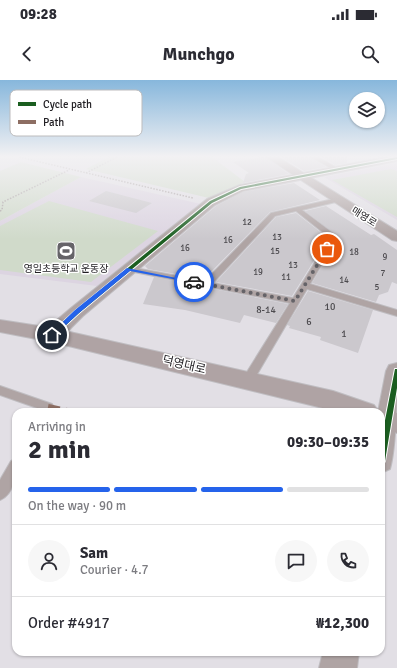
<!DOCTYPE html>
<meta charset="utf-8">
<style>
:root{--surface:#fff;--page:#f7f7f7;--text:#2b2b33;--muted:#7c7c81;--line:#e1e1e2;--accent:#2563eb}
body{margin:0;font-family:Signika,"Noto Sans KR",sans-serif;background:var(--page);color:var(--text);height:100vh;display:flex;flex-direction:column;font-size:15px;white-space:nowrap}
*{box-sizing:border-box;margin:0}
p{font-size:13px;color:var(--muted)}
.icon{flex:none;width:22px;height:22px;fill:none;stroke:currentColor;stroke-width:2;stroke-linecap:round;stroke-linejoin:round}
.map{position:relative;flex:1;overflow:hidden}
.drawer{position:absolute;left:12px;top:328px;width:373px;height:248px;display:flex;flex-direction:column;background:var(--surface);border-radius:12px;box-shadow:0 1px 3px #0004}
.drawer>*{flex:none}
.fabs{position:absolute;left:349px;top:12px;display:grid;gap:8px}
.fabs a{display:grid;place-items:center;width:36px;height:36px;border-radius:50%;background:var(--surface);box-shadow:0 1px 3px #0004;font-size:20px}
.pin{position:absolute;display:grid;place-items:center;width:34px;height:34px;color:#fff;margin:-17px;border:2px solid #fff;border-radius:50%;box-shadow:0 1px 4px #0007}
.courier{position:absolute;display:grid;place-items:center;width:40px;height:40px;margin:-20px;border:3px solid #2563eb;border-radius:50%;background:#fff;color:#222;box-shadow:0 1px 5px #0007}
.summary em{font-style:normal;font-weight:800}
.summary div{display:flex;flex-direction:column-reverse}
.summary{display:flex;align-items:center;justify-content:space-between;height:68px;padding:0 16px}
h1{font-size:26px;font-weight:800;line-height:30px}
.bar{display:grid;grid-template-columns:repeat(4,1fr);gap:6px 4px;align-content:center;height:48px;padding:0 16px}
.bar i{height:5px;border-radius:3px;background:var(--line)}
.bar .current{background:var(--accent)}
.bar p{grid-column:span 4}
.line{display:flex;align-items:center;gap:10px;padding:0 16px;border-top:1px solid var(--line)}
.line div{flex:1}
.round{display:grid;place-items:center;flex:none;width:42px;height:42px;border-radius:21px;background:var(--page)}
.status{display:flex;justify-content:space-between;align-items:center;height:28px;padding:0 20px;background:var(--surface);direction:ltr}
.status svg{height:11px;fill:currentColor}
header{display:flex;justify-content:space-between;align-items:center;height:52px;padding:0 16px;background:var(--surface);font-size:18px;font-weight:800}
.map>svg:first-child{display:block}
</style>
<div class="status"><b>09:28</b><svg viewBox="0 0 49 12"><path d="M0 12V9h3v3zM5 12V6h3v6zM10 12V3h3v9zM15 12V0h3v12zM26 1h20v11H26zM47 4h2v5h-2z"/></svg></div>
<header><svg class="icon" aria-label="back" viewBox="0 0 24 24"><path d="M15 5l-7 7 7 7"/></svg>Munchgo<svg class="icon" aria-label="search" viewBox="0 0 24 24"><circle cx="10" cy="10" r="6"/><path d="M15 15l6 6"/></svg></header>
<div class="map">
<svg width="397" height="588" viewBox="0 0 397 588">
<rect width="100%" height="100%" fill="#e2dfe5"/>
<path fill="#dcd4e1" d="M397,83V140L324,97Z
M81,97L201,124L97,206L0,194V141Z"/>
<path fill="#d0daca" d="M109,77H212L245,102L209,118L86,89Z
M21,82L81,97L0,141V91Z
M391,89L397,91V137L332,100Z
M49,121L158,151L91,202L0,190V146Z"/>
<path fill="#cbc8cd" d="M261,77H265L289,94L243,103L246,94L249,93L233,82Z
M281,77H310L326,87L304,91Z
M321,77H347V83L335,85Z
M294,103L320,120L270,132L204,199L148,189L145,186L216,126L243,112Z
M106,111L152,123L136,133L89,121Z
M326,126L371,155L374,154L397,170V204L392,202L388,212L379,215L376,222L312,203L339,157L305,131Z
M296,133L328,158L292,216L216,202L276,137Z
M154,197L288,224L276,243L244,235L240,243L185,230L143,224Z
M308,211L373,230L358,273L320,260L321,257L289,248L290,246L287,245Z"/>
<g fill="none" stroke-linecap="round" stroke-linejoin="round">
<g stroke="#bfbdc1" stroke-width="2">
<path id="service" d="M311,77H318L341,90L336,91Z
M338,118L340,119V121L302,130L338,157L310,204L397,230V236L307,209L252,303L248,304L244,303L242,300L290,223L129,191L125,189L129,187L205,201L271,133ZM296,131L330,158L293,218L213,203L275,136Z
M0,306L52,324L54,327L51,332H39L40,329L0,315Z
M16,379C16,393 15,414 0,420V400L11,381Z"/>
</g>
<g stroke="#bfbdc1" stroke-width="2">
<path id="minor" d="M386,77H397V81L243,111L215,125L83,236L59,260L52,261L45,260L42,255L45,250L71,228L207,119L240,105Z"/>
</g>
<g stroke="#bfbdc1" stroke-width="2">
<path id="tertiary" d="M266,77H278L397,151V161L392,160Z
M397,283C397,312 397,364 390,389L381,393V332H378L386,291L389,285Z
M323,572H359L357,588H319Z"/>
</g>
<g stroke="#bfbdc1" stroke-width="2">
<path id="secondary" d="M0,240L52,248L333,311L374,325L377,329L381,328L397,333V353L381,348V332H339L52,262L0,252Z"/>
</g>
<path stroke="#a9a1a2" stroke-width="1.5" stroke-dasharray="1.5 1.5" stroke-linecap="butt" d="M19,77L193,118
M86,93L117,77
M0,131L2,130L3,122L69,90"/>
<use href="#service" fill="#afa4a4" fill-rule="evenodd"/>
<use href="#minor" fill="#afa4a4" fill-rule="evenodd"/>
<use href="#tertiary" fill="#afa4a4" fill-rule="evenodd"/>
<use href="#secondary" fill="#afa3a4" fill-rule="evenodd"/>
<path stroke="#8d6e63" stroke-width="6" stroke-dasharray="12 6" stroke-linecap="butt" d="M48,327L72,332"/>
<g stroke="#fff" stroke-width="2">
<path id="cycleway" d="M397,77V79L241,109L212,123L79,233L54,256H50L49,255L75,231L210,121L240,107Z
M395,289H397V308L385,381L384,383L381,384V361Z"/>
</g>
<use href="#cycleway" fill="#1b5e20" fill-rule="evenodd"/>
</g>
<linearGradient id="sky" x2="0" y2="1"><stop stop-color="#87b7dc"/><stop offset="0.48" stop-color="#f2f1f3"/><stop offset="1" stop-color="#f2f1f3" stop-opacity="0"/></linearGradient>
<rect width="397" height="159" fill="url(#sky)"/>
<path fill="#2563eb" d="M127,188L196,202L194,203L130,191L79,233L54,256H50V254L75,230Z"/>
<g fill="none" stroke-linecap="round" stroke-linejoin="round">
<path stroke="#656368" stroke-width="4" stroke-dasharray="0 7.2" d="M194,202L295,221L327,169"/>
</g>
<defs>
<g id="stadium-square" transform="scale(1)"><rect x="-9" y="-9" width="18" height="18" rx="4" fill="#656368" stroke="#fff"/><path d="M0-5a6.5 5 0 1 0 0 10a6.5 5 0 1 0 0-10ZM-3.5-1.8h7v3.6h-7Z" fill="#fff"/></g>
</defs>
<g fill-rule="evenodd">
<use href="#stadium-square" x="66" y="171"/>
</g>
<g text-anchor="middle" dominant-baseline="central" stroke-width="3" stroke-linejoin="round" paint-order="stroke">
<g font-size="9" fill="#4c4a4e">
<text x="247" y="142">12</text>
<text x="277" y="157">13</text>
<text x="228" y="160">16</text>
<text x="185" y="168">16</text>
<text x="275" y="171">15</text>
<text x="354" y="172">18</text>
<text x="385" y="177">9</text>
<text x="293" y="185">13</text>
<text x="258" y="192">19</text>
<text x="383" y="193">7</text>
<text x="286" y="197">11</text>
<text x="344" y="200">14</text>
<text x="377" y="207">5</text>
</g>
<g font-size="10" fill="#222024" stroke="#fff">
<text transform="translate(364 137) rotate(32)">매영로</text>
</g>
<g font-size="10" fill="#222024" stroke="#fff">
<text x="66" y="189">영일초등학교 운동장</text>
</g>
<g font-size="10" fill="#4c4a4e">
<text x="330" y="227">10</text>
<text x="266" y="230">8-14</text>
<text x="309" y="242">6</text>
<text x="344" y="254">1</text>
</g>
<g font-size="12" fill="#222024" stroke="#fff">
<text transform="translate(184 285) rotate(13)">덕영대로</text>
</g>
</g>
<rect x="10" y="10" width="132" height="46" rx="6" fill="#fff" stroke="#bdbcbd" stroke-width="1"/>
<rect x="18" y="22" width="18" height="4" fill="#1b5e20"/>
<rect x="18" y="40" width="18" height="4" fill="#8d6e63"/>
<g font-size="11" fill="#222024">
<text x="43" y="28">Cycle path</text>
<text x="43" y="46">Path</text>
</g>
</svg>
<div class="fabs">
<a><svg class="icon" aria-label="layers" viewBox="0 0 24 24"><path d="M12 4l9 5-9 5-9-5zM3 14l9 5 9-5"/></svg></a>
</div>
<div class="pin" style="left:327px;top:169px;background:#ea580c"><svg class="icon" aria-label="bag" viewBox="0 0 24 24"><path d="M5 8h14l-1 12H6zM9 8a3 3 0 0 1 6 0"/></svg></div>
<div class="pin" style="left:52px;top:255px;background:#1f2937"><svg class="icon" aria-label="home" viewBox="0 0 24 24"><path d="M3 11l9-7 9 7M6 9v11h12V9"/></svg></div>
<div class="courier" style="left:194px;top:202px"><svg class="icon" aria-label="car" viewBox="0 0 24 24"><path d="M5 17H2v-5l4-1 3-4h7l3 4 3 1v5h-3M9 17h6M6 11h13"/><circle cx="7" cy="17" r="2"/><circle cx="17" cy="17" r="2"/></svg></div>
<section class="drawer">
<div class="summary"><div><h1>2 min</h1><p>Arriving in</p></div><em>09:30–09:35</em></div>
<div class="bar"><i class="current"></i><i class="current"></i><i class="current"></i><i></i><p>On the way · 90 m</p></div>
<div class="line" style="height:72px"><a class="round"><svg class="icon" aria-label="person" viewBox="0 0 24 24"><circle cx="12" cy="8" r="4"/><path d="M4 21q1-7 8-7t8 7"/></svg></a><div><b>Sam</b><p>Courier · 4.7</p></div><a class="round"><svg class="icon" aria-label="chat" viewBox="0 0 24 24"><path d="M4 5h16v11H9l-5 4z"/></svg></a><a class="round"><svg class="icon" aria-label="phone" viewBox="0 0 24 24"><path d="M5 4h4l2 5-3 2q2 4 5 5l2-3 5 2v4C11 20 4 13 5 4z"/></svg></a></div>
<div class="line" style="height:52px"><div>Order #4917</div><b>₩12,300</b></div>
</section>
</div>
